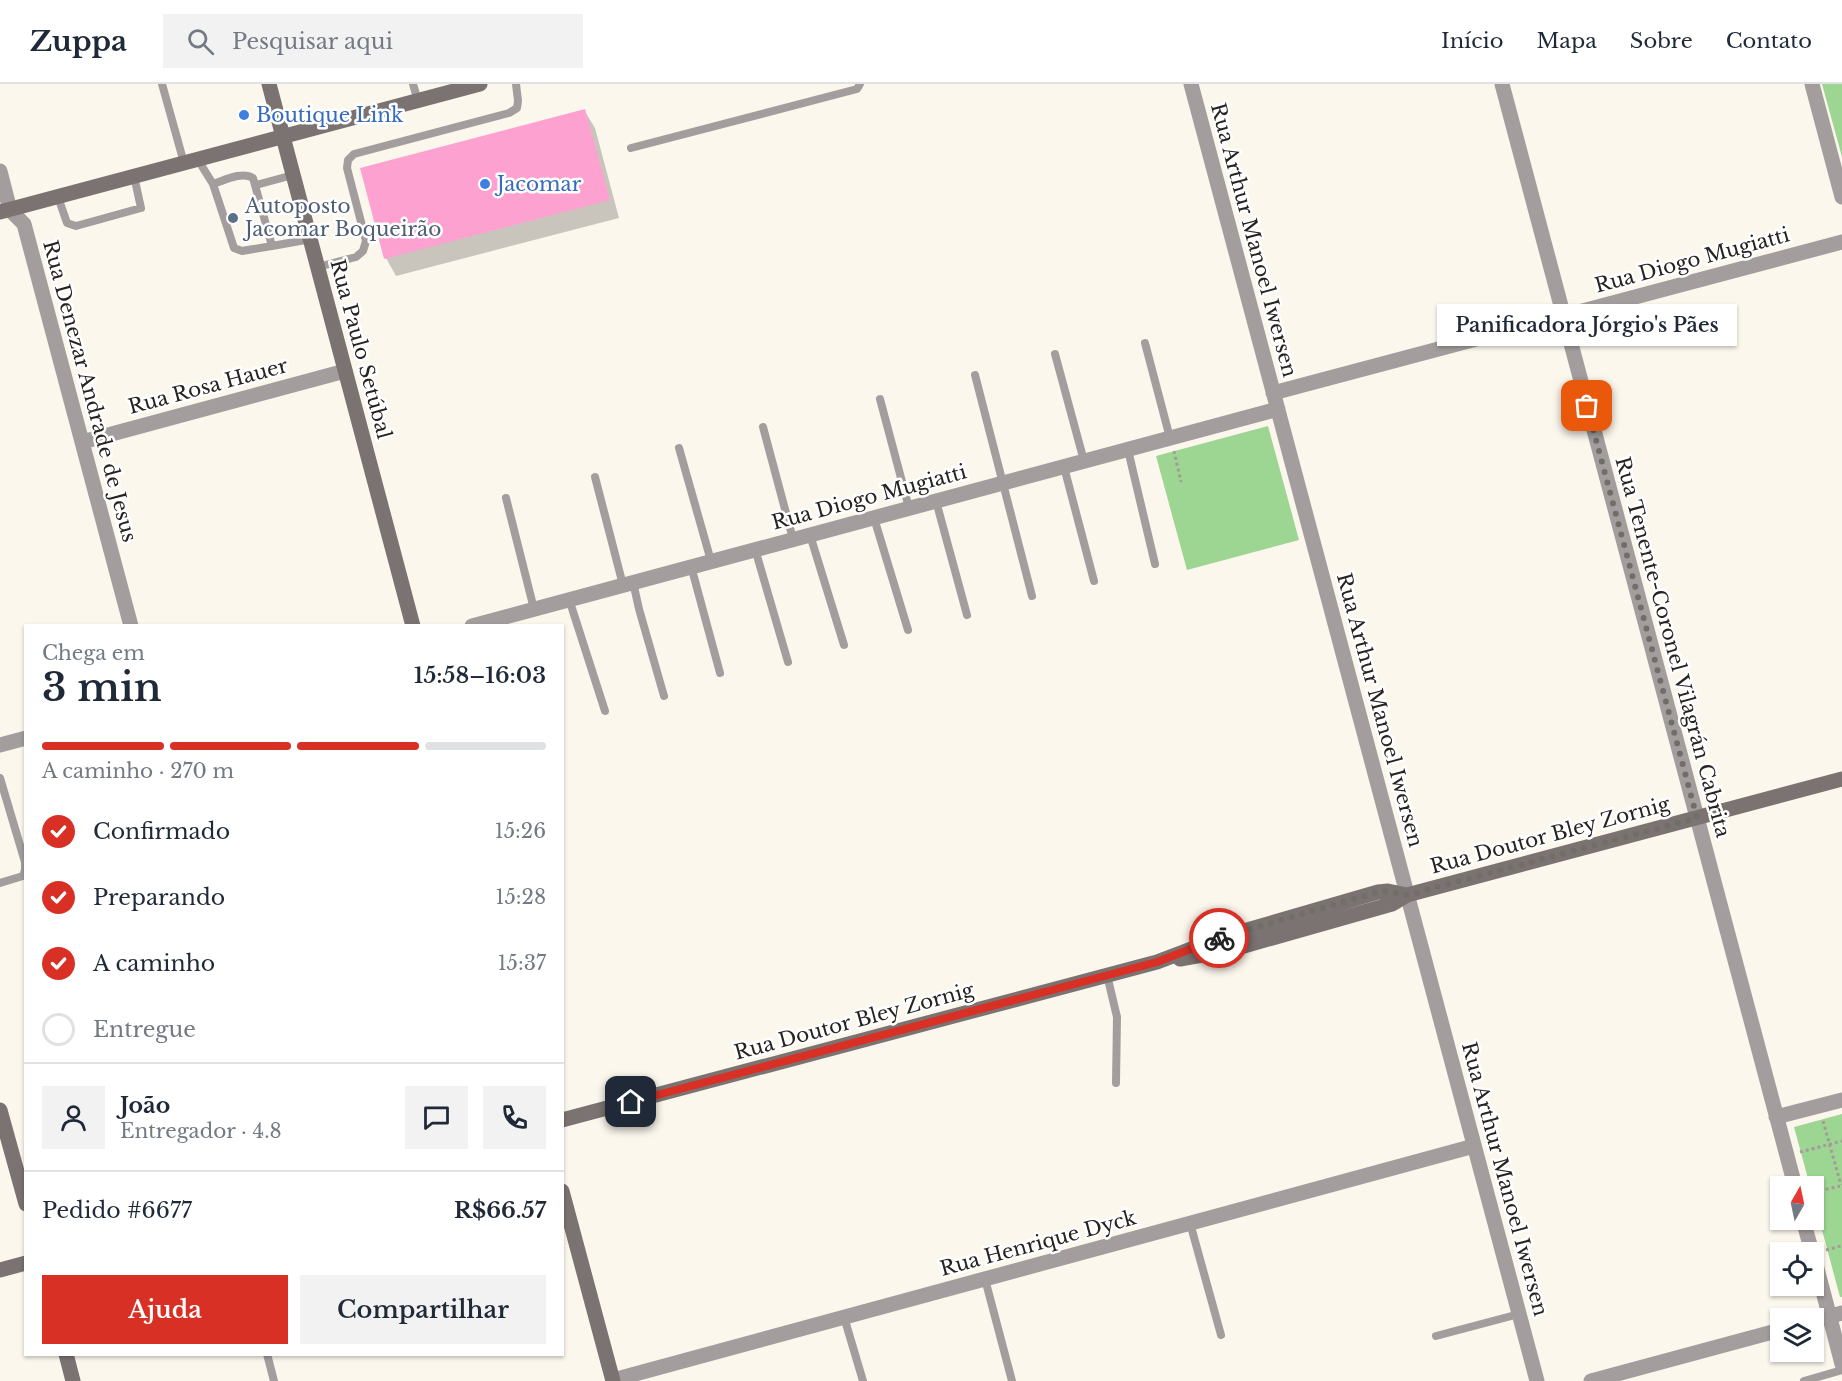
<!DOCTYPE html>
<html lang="pt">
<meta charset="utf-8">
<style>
:root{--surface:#fff;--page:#f2f2f3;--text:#1f2937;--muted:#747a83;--line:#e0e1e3;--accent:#d93025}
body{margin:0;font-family:"Libre Baskerville",serif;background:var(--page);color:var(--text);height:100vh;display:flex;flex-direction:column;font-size:22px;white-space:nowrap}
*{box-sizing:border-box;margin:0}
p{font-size:20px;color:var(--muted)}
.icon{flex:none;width:33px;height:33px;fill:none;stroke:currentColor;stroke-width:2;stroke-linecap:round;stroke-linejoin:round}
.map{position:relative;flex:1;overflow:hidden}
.details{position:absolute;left:24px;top:540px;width:540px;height:732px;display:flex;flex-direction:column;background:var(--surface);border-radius:0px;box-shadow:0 2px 4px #0004}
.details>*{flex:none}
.needle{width:39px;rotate:9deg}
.tools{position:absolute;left:1770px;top:1092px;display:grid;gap:12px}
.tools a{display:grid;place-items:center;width:54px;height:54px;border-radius:0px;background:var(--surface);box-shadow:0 2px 4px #0004;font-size:30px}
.pin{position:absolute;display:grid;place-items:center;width:51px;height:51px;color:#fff;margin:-26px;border-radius:12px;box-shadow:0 3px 9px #0006}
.courier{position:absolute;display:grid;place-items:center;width:60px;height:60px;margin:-30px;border:4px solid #d93025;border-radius:50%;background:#fff;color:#222;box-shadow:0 2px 8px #0007}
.bubble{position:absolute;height:42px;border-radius:0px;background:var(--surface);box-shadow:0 2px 4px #0004;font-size:20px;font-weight:600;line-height:42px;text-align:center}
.headline em{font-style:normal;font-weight:600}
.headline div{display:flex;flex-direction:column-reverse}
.headline{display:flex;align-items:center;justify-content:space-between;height:102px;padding:0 18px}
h1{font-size:39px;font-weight:600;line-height:45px}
.bar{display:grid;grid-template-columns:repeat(4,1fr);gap:9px 6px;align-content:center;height:72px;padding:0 18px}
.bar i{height:8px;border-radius:4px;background:var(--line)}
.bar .selected{background:var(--accent)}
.bar p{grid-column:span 4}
.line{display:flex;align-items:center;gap:15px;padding:0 18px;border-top:2px solid var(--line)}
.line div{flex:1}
.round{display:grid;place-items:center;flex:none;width:63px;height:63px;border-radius:0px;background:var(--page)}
ol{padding:0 18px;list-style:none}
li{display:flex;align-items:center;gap:18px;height:66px}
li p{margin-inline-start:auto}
li .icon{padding:6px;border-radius:50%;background:var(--accent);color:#fff;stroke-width:4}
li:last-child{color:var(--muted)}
li i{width:33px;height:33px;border:3px solid var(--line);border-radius:50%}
.primary-button{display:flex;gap:12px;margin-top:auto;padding:12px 18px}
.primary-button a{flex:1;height:69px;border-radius:0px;background:var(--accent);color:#fff;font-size:24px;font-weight:600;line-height:69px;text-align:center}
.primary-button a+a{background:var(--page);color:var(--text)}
header{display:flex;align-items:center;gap:36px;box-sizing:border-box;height:84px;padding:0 30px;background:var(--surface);border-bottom:2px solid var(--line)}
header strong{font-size:28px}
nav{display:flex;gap:33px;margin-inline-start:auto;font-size:21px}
.search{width:420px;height:54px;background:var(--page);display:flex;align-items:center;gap:15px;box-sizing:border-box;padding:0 21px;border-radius:0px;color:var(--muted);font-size:22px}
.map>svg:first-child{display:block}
</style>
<header>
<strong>Zuppa</strong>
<div class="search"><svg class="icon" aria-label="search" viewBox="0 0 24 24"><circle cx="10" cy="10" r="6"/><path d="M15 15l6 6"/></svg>Pesquisar aqui</div>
<nav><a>Início</a><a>Mapa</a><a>Sobre</a><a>Contato</a></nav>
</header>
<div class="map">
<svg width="1842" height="1297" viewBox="0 0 1842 1297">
<rect width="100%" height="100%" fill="#fcf7ed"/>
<path fill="#9dd593" d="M1822,0H1842V73Z
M1268,342L1299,456L1187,486L1156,372Z
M1842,1030V1213H1840L1814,1116V1102H1810L1794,1043Z"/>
<path fill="#0003" d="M584,26L595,44L619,134L396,192L386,174Z"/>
<path fill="#fda1d0" d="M585,25L610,116L384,175L360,84Z"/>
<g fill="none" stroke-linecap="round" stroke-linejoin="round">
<path stroke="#a19d96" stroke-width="3" stroke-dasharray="3 3" stroke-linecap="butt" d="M1174,367L1181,398
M1823,1037L1841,1101
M1800,1068L1842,1057
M1814,1108L1840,1102
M1826,1166L1841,1162"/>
<path stroke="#a39e9d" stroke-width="8" d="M162,0L184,79
M413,0L418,17
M631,64L857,5L860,0
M198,76L213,100C225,96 242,87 253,94L272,162L311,155
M213,100L234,164L242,167L272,162
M256,101L293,91
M58,113L67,139L76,142L141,124L134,92
M318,183L356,173L363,167L366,157L347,84L348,76L354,70L509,29L517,24L518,17L516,0
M1145,259L1170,354
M1055,270L1084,377
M975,291L1032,512
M880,315L909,424
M763,343L793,455
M679,364L711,477
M1128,366L1155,480
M1064,383L1094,497
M595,393L623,501
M506,414L534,525
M936,417L967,531
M874,434L908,546
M810,451L844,561
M755,465L788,578
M691,482L720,589
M633,498L639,525L664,612
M569,515L605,627
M0,694L25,778V786L23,792L0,799
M1107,891L1117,933L1116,999
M1190,1139L1221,1251
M985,1195L1012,1297
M844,1233L863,1297
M1436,1252L1519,1230
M267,1270L274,1297
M1804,1297L1842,1286"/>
<path stroke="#a39e9d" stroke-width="15" d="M1191,0L1537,1297
M1502,0L1795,1102
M1812,0L1842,113
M0,87L10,126L24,140L131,542
M1273,309L1842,158
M82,358L345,287
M472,542L1278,325
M0,661L26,654
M1776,1033L1842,1016
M1803,1136L1812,1168
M1814,1173L1842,1280
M1814,1237L1842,1229
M613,1296L1474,1062
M1591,1297L1780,1246"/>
<path stroke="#7b7372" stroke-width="15" d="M269,0L413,542
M0,128L480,0
M1180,875L1230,866L1392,820L1407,811L1842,695
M0,1026L26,1120
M562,1036L1157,878L1223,853L1378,808L1388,807L1407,811
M562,1107L613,1297
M0,1186L26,1179
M66,1270L73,1297"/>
</g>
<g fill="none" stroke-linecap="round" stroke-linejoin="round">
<path stroke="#716e68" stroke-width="6" stroke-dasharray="0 10.8" d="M1219,854L1378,808L1388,807L1407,811L1697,734L1587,322"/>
<path stroke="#d93025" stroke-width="8" d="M631,1018L1157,878L1219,854"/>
</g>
<g fill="#3f7fe0" stroke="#fff" stroke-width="2">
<circle cx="244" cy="31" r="6"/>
<circle cx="485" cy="100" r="6"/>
</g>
<circle fill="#5c6f8a" stroke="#fff" stroke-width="2" cx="233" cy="134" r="6"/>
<g text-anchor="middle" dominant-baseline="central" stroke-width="5" stroke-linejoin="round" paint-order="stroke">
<g font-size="20" fill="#366cbe" stroke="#fff" text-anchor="start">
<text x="256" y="31">Boutique Link</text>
<text x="497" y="100">Jacomar</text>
</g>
<g font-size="20" fill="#4e5e75" stroke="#fff" text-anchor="start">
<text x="245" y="122">Autoposto<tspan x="245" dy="23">Jacomar Boqueirão</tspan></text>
</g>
<g font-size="20" fill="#262421" stroke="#fff">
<text transform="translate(1254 156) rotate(75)">Rua Arthur Manoel Iwersen</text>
<text transform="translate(1692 176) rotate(-15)">Rua Diogo Mugiatti</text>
<text transform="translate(361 265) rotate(75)">Rua Paulo Setúbal</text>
<text transform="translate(208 302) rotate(-15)">Rua Rosa Hauer</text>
<text transform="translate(90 307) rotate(75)">Rua Denezar Andrade de Jesus</text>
<text transform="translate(869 413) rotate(-15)">Rua Diogo Mugiatti</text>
<text transform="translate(1673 563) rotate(75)">Rua Tenente-Coronel Vilagrán Cabrita</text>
<text transform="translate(1380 626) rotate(75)">Rua Arthur Manoel Iwersen</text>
<text transform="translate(1550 751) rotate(-15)">Rua Doutor Bley Zornig</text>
<text transform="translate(854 937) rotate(-15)">Rua Doutor Bley Zornig</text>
<text transform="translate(1505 1095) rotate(75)">Rua Arthur Manoel Iwersen</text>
<text transform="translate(1038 1159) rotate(-15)">Rua Henrique Dyck</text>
</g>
</g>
</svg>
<div class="tools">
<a><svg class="needle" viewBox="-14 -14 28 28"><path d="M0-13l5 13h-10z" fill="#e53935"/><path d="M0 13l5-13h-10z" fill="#747a83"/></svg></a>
<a><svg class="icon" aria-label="locate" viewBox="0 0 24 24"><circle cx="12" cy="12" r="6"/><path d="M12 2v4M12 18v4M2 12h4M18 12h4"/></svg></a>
<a><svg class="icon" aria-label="layers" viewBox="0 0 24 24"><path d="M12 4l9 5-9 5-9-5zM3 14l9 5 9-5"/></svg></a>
</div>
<div class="pin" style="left:1587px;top:322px;background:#ea580c"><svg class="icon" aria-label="bag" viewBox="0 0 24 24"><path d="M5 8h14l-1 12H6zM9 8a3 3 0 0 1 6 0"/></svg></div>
<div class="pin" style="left:631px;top:1018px;background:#1f2937"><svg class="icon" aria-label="home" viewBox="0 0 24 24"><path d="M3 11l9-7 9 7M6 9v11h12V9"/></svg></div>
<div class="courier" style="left:1219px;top:854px"><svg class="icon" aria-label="bike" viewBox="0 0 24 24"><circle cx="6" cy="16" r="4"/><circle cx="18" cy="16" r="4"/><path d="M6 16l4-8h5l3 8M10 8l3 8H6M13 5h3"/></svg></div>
<div class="bubble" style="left:1437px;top:220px;width:300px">Panificadora Jórgio's Pães</div>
<section class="details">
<div class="headline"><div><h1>3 min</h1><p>Chega em</p></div><em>15:58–16:03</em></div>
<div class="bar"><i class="selected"></i><i class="selected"></i><i class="selected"></i><i></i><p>A caminho · 270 m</p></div>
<ol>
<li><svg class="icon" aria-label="check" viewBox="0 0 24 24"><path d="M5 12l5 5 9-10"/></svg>Confirmado<p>15:26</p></li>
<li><svg class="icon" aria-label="check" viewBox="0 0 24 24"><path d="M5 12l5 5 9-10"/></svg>Preparando<p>15:28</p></li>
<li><svg class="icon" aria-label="check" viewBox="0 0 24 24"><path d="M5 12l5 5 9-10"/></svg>A caminho<p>15:37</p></li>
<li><i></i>Entregue</li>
</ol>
<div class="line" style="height:108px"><a class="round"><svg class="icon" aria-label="person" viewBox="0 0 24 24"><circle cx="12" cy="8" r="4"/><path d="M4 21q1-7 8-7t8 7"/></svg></a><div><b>João</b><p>Entregador · 4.8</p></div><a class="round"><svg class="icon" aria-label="chat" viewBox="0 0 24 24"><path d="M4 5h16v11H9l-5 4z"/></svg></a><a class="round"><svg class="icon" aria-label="phone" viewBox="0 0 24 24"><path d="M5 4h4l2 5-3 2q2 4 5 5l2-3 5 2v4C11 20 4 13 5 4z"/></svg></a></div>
<div class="line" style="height:78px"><div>Pedido #6677</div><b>R$66.57</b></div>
<div class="primary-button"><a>Ajuda</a><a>Compartilhar</a></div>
</section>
</div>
